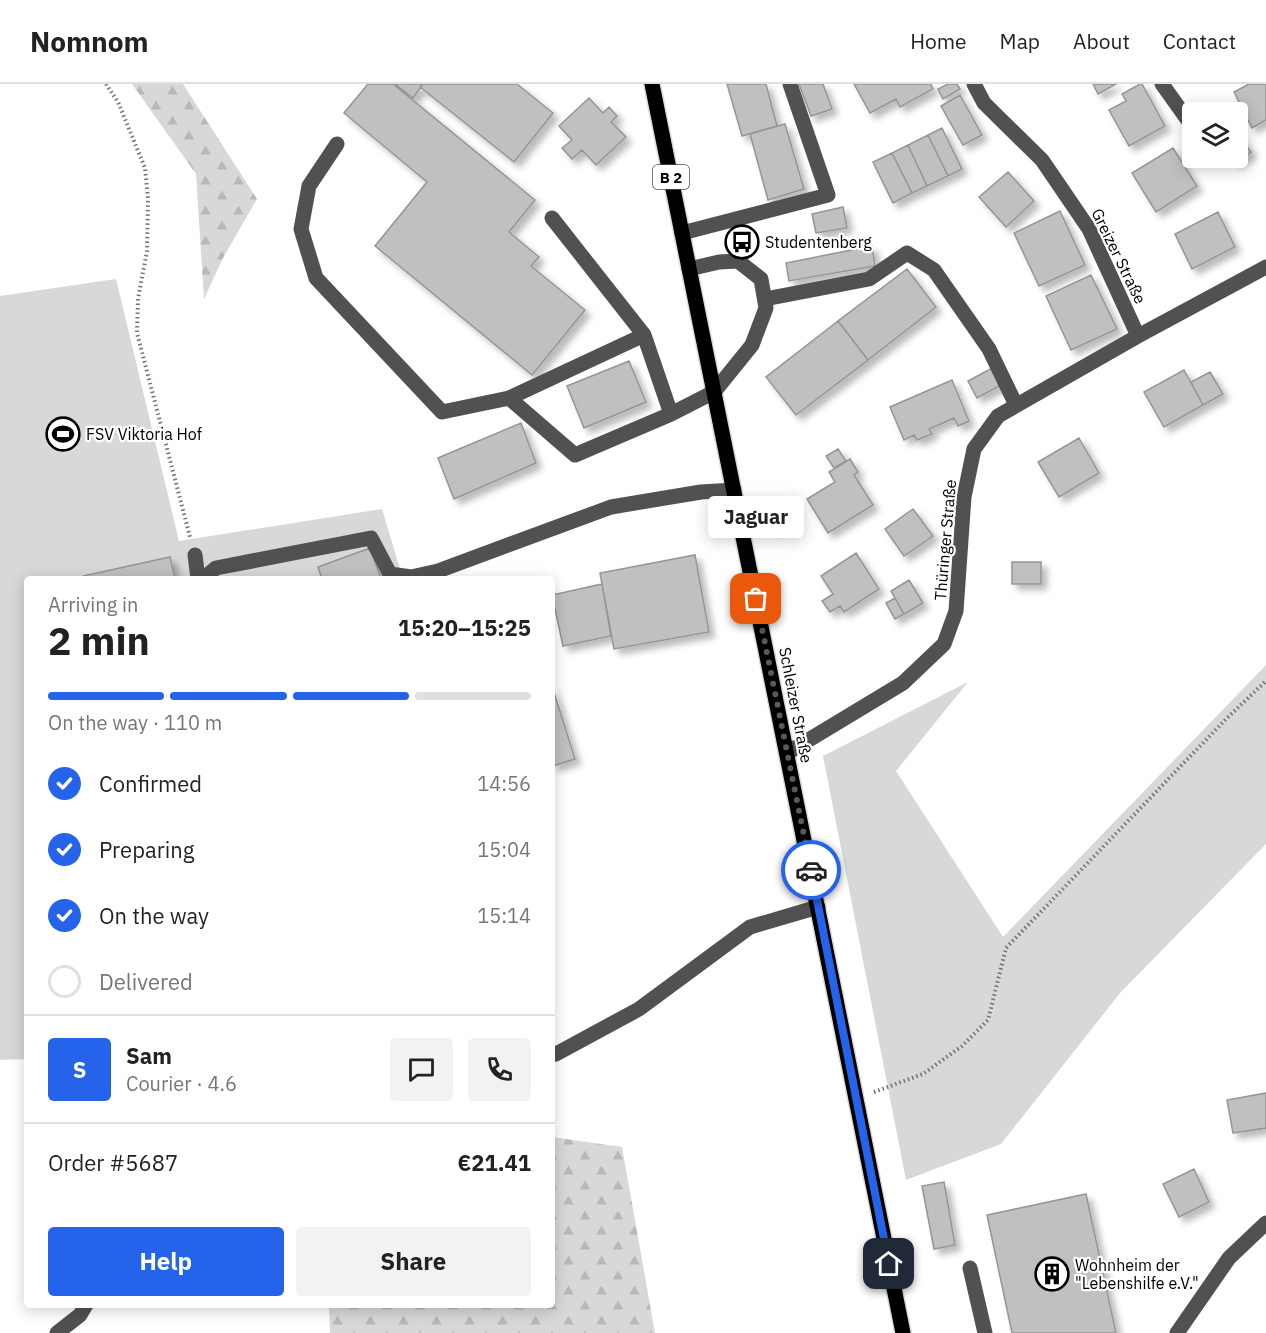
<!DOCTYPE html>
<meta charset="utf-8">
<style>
:root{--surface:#fff;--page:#f2f2f2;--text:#222;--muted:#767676;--line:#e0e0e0;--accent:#2563eb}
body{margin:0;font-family:"IBM Plex Sans",sans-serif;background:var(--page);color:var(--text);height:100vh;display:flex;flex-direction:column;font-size:22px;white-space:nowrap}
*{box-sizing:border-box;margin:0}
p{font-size:20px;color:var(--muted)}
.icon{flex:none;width:33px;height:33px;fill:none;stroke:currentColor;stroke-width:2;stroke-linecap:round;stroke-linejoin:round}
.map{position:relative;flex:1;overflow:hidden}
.side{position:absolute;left:24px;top:492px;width:531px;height:732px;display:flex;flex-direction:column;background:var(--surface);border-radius:6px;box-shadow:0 3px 15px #0003}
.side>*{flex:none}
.buttons{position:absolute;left:1182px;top:18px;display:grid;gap:12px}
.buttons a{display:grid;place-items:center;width:66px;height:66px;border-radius:6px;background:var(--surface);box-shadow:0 3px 15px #0003;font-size:30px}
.pin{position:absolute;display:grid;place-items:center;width:51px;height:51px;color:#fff;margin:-26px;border-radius:12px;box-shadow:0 3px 9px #0006}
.courier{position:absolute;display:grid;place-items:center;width:60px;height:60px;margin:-30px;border:4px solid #2563eb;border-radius:50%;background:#fff;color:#222;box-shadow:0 2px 8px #0007}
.bubble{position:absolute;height:42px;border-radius:6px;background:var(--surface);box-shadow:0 3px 15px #0003;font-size:20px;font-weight:700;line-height:42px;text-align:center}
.summary em{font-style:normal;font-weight:700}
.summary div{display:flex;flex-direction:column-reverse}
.summary{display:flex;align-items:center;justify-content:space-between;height:102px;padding:0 24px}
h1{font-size:39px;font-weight:700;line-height:45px}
.bar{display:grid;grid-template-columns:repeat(4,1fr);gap:9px 6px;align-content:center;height:72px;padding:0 24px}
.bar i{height:8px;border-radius:4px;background:var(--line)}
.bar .selected{background:var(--accent)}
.bar p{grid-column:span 4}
.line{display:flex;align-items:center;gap:15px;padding:0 24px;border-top:2px solid var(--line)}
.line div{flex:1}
.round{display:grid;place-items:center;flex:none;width:63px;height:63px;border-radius:6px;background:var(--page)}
ol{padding:0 24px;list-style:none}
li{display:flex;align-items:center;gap:18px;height:66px}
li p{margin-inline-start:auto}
li .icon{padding:6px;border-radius:50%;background:var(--accent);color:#fff;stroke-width:4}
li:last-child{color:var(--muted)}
li i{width:33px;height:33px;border:3px solid var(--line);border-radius:50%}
.cta{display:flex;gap:12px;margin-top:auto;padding:12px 24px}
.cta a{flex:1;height:69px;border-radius:6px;background:var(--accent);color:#fff;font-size:24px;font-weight:700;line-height:69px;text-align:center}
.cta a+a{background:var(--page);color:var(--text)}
header{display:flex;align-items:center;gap:36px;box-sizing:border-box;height:84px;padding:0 30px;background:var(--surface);border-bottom:2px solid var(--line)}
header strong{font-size:28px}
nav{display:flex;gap:33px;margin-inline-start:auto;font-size:21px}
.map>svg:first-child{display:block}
</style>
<header>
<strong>Nomnom</strong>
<nav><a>Home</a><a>Map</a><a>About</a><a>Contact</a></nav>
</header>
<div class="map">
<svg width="1266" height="1249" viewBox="0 0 1266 1249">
<defs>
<pattern id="forest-firs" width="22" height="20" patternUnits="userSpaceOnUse" patternTransform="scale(1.5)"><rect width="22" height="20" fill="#d8d8d8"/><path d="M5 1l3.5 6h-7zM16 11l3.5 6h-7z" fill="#b8b8b8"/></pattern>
<filter id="shadow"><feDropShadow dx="5.5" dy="5.5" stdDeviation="3" flood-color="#0004"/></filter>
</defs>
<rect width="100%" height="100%" fill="#fff"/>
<path fill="#d8d8d8" d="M116,195L179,457L382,425L403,495H27V975L0,976V212Z
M1266,581V760L1120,909L1001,1060L906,1096L823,672L968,598L896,687L1003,853Z"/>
<path fill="url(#forest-firs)" d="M132,0H183L257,115L223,174L204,215L196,90Z
M552,1053L622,1063L655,1249H330L329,1221H552Z"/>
<path fill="#c0c0c0" stroke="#959595" stroke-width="1.5" filter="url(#shadow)" d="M368,0H393L535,116L509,148L539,173L531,182L585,226L532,291L375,162L427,98L344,29Z
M395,0H423L413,14Z
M423,0H517L553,29L514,78L420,3Z
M727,0H766L777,42L742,52Z
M799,0H823L832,25L811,32Z
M854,0H931L933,5L900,23L896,15L870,29Z
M948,0H957L960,5L943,15L938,5Z
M1093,0H1116L1098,10Z
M1140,0H1142L1165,42L1129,62L1109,26L1126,17L1122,10Z
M1249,0H1266V36L1252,44L1234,8Z
M960,11L982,51L963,61L941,22Z
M589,14L603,29L609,23L617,32L611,38L626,53L596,81L582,66L572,75L562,64L572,56L559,42Z
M785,40L804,105L768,116L750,50Z
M942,44L962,85L948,92L928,51Z
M928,51L948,92L927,102L908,61Z
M1238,51L1251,68L1237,79L1233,74H1238Z
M908,61L927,102L912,109L892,69Z
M1173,64L1197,102L1156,128L1132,89Z
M892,69L912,109L893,119L873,78Z
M1008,88L1034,117L1006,143L979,113Z
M843,123L847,144L816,149L812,130Z
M1060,127L1085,181L1039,202L1014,149Z
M1218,128L1235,163L1192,185L1175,150Z
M872,162L875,182L789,197L786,179Z
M907,185L936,223L868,276L838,237Z
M1091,191L1117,245L1071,266L1046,212Z
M838,237L868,276L796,331L766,293Z
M629,277L646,318L584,344L567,302Z
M992,284L1001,301L977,314L968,297Z
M1184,286L1203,321L1164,343L1144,308Z
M1210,288L1223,310L1203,321L1191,298Z
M952,296L969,337L958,342L954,334L929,345L932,350L917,356L914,351L904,356L890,323Z
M521,339L536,379L454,415L438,374Z
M1079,354L1099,389L1059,413L1038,378Z
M838,365L846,377L834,384L826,372Z
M850,375L858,388L854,391L873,421L828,449L807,415L835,398L829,388Z
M913,425L933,452L904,472L885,445Z
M370,464L381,495H322L318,483Z
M856,469L879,505L844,528L840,522L830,528L822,517L833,510L821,492Z
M695,471L709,548L614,565L600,489Z
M170,473L175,495H83V492Z
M1012,478H1041V500H1012Z
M909,496L923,519L904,530L891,507Z
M602,500L611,552L563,562L552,511Z
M895,514L904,530L895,535L886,519Z
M552,602L575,675L553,682L552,678Z
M1266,1009V1044L1233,1049L1227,1016Z
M1194,1085L1209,1118L1179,1133L1163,1100Z
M944,1098L955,1161L934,1165L922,1102Z
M1086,1110L1116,1249H1012L987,1131Z"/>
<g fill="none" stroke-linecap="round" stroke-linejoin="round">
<g stroke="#dbdbdb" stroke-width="18">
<path id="major" d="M652,0L903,1249"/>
</g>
<path stroke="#737373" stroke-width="4" stroke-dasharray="1.5 3" stroke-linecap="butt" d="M106,0L118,18L145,84L148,114L147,167L138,215L137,249L190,453
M874,1008L923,990L962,962L988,936L1006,864L1227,634L1266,597"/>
<path stroke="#515151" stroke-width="15" d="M974,0L984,19L1042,76L1089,145L1138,252
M1162,0L1187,35
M337,60L309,102L301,145L316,194L442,328L509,314L644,251L671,330L714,308L752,261L766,224L761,195L738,177L719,178L689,185
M552,134L644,251
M682,149L828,111L790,0
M765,215L869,195L907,169L934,186L989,265L1016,321
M509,314L575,371L671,330
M195,471L198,495
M203,495L216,484L371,454L390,490L411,493L438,487L611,423L701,408L734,406
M787,669L903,599L944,560L956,527L964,413L974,365L998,332L1138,252L1266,183
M552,971L556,970L639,925L750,843L818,823
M970,1184L985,1249
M57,1249L80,1231L86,1221
M1177,1249L1229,1174L1266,1139"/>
<use href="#major" stroke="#000" stroke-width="15"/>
</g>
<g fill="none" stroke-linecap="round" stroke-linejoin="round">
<path stroke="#595959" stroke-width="6" stroke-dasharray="0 10.8" d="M756,515L811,786"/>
<path stroke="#2563eb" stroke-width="8" d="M811,786L889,1180"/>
</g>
<defs>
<g id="bus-ring" transform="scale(1.725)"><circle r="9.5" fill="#fff" stroke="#000" stroke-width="1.5"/><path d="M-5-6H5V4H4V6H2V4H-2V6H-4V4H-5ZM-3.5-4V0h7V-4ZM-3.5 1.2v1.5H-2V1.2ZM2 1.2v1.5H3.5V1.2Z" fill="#000"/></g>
<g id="stadium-ring" transform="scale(1.725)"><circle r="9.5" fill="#fff" stroke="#000" stroke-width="1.5"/><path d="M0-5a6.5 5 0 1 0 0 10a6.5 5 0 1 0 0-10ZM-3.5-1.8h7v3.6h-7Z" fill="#000"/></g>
<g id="building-ring" transform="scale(1.725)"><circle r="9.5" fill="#fff" stroke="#000" stroke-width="1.5"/><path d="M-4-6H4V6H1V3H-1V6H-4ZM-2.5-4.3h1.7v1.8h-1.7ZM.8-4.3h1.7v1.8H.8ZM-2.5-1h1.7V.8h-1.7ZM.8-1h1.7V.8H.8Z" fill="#000"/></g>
</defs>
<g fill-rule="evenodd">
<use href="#bus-ring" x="742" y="158"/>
<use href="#stadium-ring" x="63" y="350"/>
<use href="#building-ring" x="1052" y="1190"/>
</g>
<g text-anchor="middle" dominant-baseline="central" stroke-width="4.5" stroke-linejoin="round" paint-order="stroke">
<rect fill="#fff" stroke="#4c4c4c" stroke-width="1.5" x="653" y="81" width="36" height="24" rx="4.5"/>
<g font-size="15" font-weight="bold" fill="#000">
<text x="671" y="93">B 2</text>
</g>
<g font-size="16" fill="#000" stroke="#fff" text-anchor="start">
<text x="765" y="158">Studentenberg</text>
<text x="86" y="350">FSV Viktoria Hof</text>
<text x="1075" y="1181">Wohnheim der<tspan x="1075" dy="18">"Lebenshilfe e.V."</tspan></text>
</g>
<g font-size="16" fill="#000" stroke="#fff">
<text transform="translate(1119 172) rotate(64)">Greizer Straße</text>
<text transform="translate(945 456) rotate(-85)">Thüringer Straße</text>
<text transform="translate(796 621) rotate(79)">Schleizer Straße</text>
</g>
</g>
</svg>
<div class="buttons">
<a><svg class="icon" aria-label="layers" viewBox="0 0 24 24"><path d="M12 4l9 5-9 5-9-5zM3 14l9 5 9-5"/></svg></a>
</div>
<div class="pin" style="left:756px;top:515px;background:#ea580c"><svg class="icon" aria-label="bag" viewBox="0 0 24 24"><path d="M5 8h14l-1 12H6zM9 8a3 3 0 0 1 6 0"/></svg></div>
<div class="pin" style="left:889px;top:1180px;background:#1f2937"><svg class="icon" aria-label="home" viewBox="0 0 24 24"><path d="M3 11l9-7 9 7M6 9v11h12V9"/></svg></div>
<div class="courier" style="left:811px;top:786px"><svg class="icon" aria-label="car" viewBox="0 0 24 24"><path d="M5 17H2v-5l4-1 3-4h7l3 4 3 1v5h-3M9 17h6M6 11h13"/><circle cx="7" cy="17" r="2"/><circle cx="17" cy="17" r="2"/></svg></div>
<div class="bubble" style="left:708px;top:412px;width:96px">Jaguar</div>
<section class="side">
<div class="summary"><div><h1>2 min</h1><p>Arriving in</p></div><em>15:20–15:25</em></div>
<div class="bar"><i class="selected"></i><i class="selected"></i><i class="selected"></i><i></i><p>On the way · 110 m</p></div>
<ol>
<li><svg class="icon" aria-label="check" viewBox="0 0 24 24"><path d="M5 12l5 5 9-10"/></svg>Confirmed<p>14:56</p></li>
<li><svg class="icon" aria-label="check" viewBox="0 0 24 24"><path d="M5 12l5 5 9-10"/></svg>Preparing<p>15:04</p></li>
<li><svg class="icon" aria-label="check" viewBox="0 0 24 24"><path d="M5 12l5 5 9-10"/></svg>On the way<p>15:14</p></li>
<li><i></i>Delivered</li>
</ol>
<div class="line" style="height:108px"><b class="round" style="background:var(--accent);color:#fff">S</b><div><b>Sam</b><p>Courier · 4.6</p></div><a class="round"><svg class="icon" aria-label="chat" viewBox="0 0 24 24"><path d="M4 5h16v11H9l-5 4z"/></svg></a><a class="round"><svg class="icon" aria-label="phone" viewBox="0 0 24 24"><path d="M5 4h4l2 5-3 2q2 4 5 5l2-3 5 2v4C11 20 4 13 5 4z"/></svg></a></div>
<div class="line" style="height:78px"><div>Order #5687</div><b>€21.41</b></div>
<div class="cta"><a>Help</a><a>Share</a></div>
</section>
</div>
